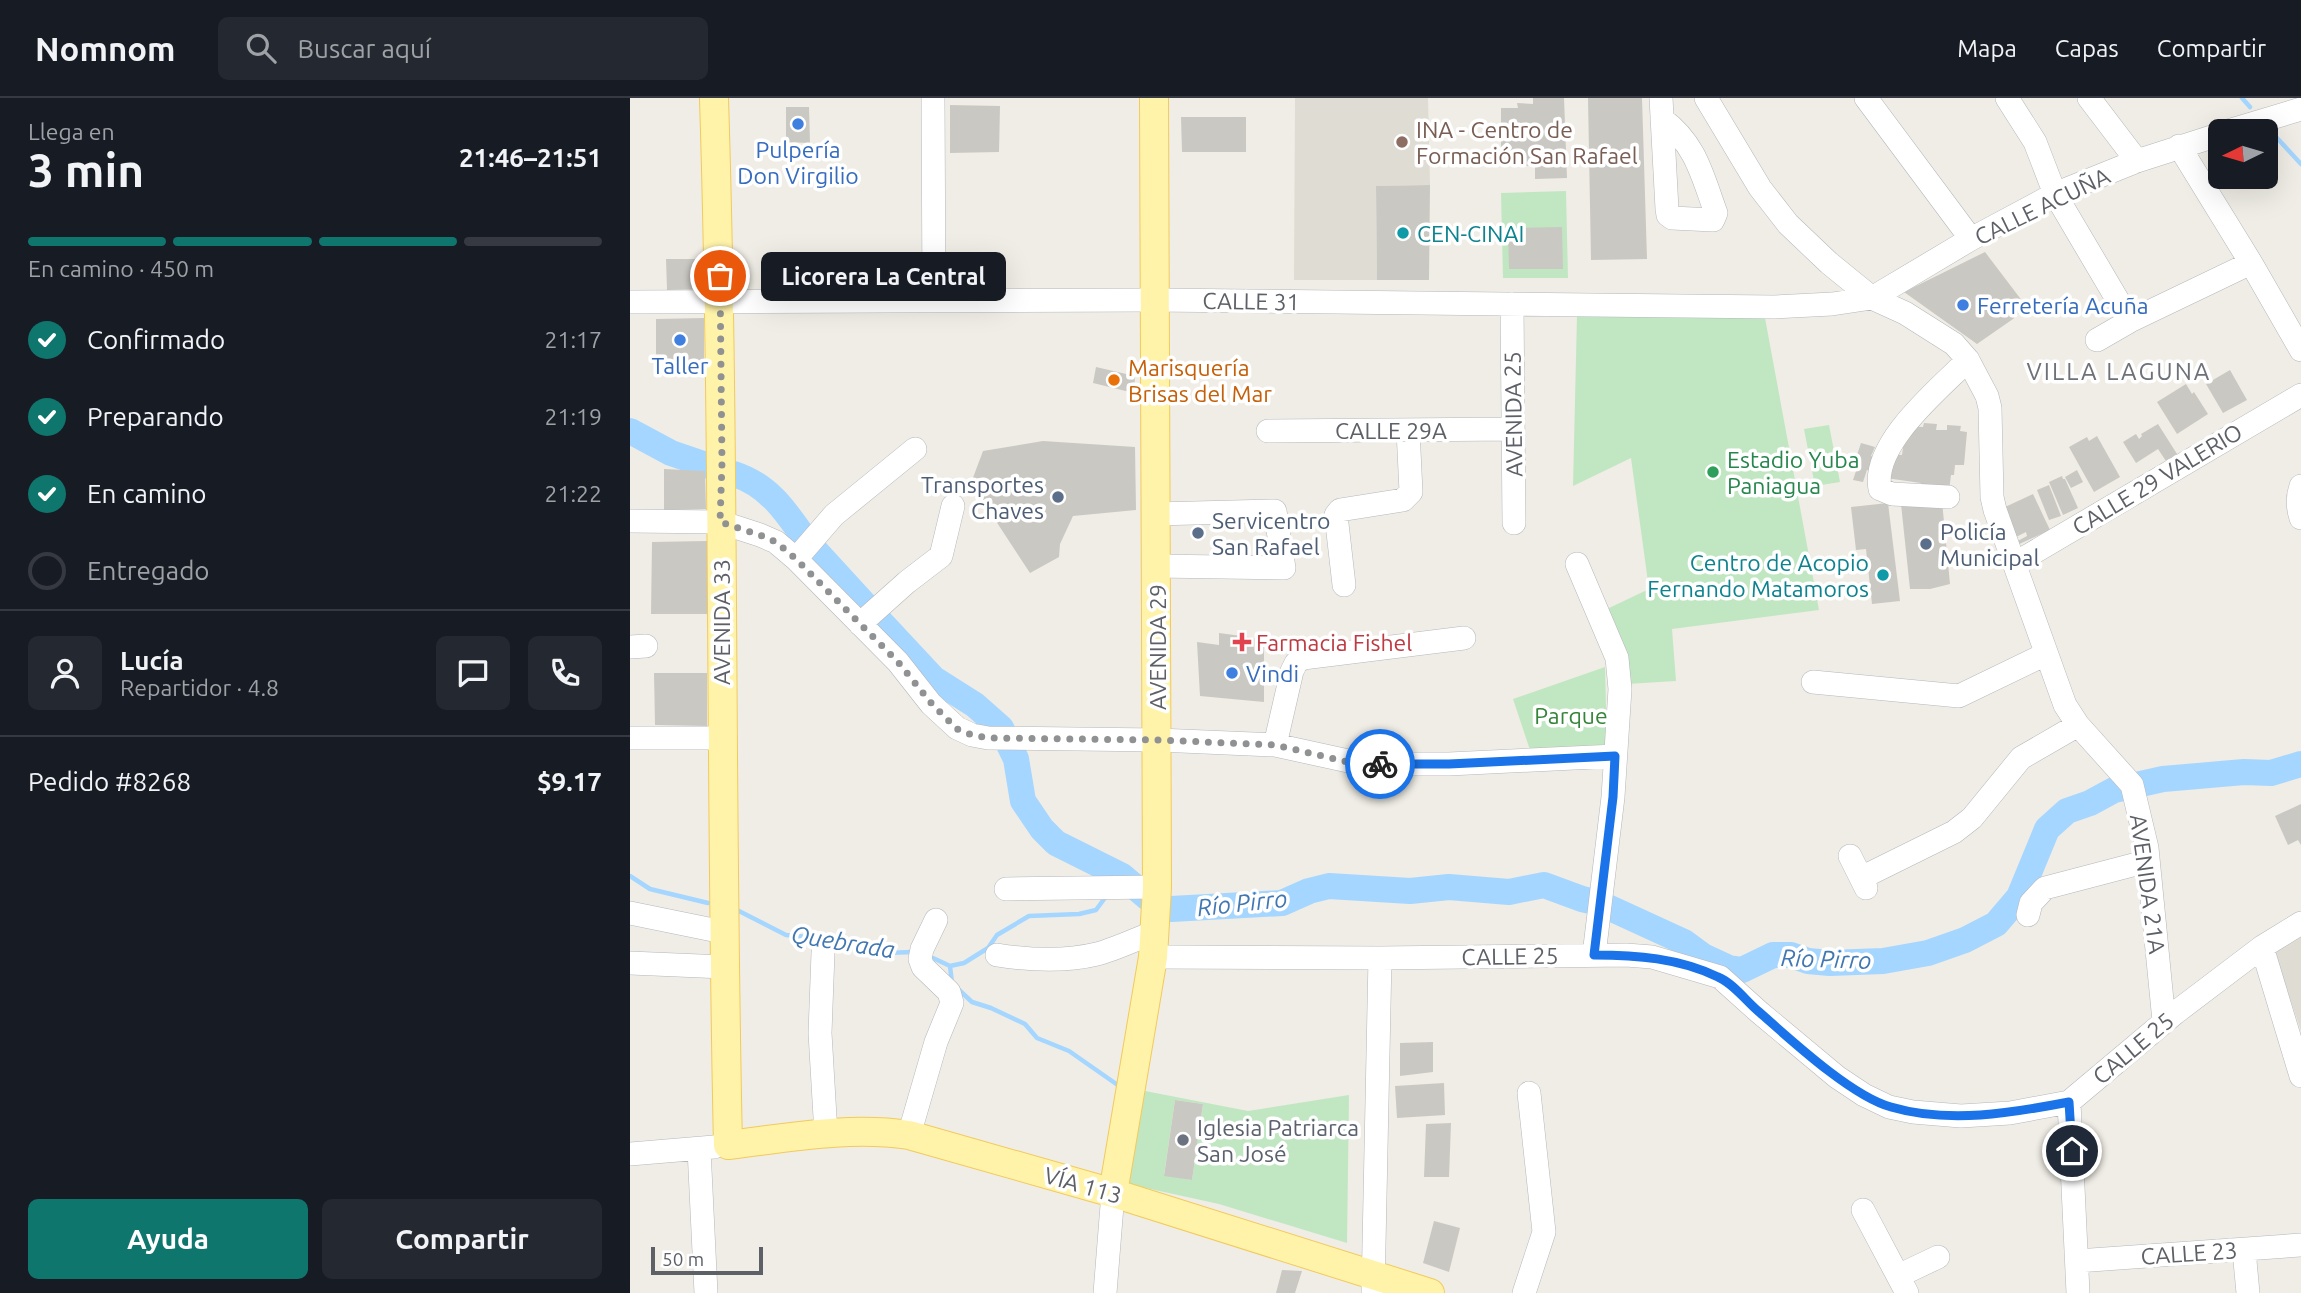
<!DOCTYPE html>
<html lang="es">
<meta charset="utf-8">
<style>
:root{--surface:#171b24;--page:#242831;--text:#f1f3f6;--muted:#9ea1a6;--line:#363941;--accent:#0f766e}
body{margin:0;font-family:Ubuntu,sans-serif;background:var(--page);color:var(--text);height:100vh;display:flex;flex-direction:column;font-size:26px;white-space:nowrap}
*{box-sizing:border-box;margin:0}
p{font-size:23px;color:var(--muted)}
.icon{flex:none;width:38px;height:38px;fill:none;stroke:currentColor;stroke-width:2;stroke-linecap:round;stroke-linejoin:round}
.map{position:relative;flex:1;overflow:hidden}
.panel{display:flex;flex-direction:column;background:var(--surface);width:630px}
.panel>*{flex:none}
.needle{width:46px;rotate:265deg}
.controls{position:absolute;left:1578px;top:21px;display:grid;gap:14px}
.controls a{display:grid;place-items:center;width:70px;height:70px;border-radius:10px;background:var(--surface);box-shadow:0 7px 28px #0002;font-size:35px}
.scale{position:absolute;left:21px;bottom:18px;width:112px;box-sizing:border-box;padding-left:7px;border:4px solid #5d6066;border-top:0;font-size:19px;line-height:24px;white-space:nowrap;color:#5d6066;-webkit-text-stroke:5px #fff;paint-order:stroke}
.pin{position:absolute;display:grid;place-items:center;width:60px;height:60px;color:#fff;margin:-30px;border:4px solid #fff;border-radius:50%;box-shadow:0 2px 7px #0007}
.courier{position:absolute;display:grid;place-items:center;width:70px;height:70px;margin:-35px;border:5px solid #1a73e8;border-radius:50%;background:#fff;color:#222;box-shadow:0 2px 9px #0007}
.bubble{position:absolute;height:49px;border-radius:10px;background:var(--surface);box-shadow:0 7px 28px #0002;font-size:23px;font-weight:600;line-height:49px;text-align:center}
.summary em{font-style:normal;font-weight:600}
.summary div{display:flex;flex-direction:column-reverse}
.summary{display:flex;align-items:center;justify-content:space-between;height:119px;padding:0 28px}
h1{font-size:46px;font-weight:600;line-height:52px}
.bar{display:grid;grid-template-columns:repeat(4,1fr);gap:10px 7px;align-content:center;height:84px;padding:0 28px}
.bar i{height:9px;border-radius:5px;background:var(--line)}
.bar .on{background:var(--accent)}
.bar p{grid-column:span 4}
.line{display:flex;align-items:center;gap:18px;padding:0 28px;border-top:2px solid var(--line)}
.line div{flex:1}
.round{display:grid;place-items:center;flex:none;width:74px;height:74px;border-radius:10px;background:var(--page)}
ol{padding:0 28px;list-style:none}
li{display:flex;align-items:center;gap:21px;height:77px}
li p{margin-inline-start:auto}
li .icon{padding:7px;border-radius:50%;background:var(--accent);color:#fff;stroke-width:4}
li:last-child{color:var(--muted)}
li i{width:38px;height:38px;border:4px solid var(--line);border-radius:50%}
.cta{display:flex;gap:14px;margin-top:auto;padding:14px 28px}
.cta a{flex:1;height:80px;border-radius:10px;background:var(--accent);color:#fff;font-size:28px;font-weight:600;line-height:80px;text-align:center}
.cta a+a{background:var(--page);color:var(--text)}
header{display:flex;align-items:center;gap:42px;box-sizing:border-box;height:98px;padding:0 35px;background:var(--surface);border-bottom:2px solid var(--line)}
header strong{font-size:33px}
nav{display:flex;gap:38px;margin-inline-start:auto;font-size:24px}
.search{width:490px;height:63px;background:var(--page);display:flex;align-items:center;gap:18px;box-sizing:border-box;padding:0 24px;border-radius:10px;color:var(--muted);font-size:26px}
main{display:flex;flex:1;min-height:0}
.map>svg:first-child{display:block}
</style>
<header>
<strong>Nomnom</strong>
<div class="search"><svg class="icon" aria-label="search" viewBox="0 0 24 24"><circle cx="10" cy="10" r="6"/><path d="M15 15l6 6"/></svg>Buscar aquí</div>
<nav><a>Mapa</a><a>Capas</a><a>Compartir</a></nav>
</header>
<main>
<section class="panel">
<div class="summary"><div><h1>3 min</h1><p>Llega en</p></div><em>21:46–21:51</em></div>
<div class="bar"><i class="on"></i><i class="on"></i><i class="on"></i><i></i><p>En camino · 450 m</p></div>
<ol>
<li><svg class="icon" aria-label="check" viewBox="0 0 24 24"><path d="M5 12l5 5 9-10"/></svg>Confirmado<p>21:17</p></li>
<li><svg class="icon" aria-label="check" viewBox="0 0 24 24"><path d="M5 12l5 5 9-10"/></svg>Preparando<p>21:19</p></li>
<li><svg class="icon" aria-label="check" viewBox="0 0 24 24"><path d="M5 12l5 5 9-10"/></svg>En camino<p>21:22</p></li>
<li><i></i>Entregado</li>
</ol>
<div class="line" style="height:126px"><a class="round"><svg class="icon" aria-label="person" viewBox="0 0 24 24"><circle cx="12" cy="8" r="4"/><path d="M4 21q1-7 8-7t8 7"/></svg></a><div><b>Lucía</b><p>Repartidor · 4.8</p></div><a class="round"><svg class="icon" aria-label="chat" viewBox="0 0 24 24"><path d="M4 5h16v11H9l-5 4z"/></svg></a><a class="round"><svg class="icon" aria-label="phone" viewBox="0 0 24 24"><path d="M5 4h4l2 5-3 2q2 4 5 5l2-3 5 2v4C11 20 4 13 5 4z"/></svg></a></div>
<div class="line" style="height:91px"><div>Pedido #8268</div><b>$9.17</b></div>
<div class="cta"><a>Ayuda</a><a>Compartir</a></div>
</section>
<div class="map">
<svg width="1671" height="1195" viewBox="0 0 1671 1195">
<rect width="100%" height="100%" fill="#efede5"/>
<path fill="#dfdcd3" d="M665,0H798L800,87L746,88L747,182H664Z
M1671,836V933L1644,853Z"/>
<path fill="#c1e7c2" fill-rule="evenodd" d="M936,93L938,180H873L871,95Z
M947,217L1135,220L1189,512L1042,531L1046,583L997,586L977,511L1019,491L1001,360L943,388Z
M1199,327L1210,384L1185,388L1174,331Z
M975,569L977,648L901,655L883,601Z
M510,992L618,1013L719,997L717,1145L589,1106L502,1087L498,1084ZM545,1002L573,1006L562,1082L534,1077Z"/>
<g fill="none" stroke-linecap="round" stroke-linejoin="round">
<path stroke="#a5d6ff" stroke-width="4.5" d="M1612,0L1620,9
M1647,40L1671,66
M0,778L20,791L78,805
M107,812L156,837L189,840L211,847L257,855L282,854
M303,860L320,868L334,865L358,850L367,837L399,818L449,816L466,812L477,797
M320,868L322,885
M328,891L342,904L361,910L395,926L407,940L439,953L492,990"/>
<path stroke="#a5d6ff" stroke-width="26" d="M0,333L41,355L82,369
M104,376C138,387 155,412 175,441
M183,450L238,510
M248,521L304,581L345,607L371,630L386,661L393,703L412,731L426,745L492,778L518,800
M541,811L652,805L679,793L699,788L780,793L819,789L879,794L914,787L952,801L969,805L1054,844L1073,858L1099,870L1112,872L1143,857H1161L1178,863L1200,865L1253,863L1298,855L1335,842L1366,826L1389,799L1417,731L1437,713L1460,705L1484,692L1533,681L1614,674L1641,675L1671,666"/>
</g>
<path fill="#cac8c2" d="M903,0H934L937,80L905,81V68L871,67V10H888L887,5L903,6Z
M958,0H1012L1017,161L961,162Z
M320,7L370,8L369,54L320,55Z
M156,9H179L180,45L156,44Z
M551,19H616V54H552Z
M800,87L799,182H747L746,88Z
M932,129L933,171H879L878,130Z
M1355,154L1396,208L1383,221L1347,246L1274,194Z
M36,161H72L73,191L37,192Z
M74,220V265L26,264V221Z
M466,269L505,278L504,295L463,285Z
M1600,272L1617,302L1593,315L1576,286Z
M1556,286L1562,296L1564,294L1578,316L1547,336L1527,304Z
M1294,325L1307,326L1306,332H1317V327L1331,328L1330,333L1337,334L1334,367H1325L1324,377H1321L1319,393L1290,390L1291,385L1256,380L1261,356L1272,357L1276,328L1293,329Z
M1528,326L1547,356L1536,363L1528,351L1506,365L1493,344L1506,336L1509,341L1512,338L1511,336Z
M1467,338L1490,379L1464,394L1439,349L1457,339L1459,343Z
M413,343L505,349L506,412L443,418L430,446L429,459L400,475L341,385L353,353Z
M1231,345L1245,349L1241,358L1249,361L1245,374L1237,372L1233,384L1223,382L1229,364L1225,363Z
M34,371L75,373L76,411L34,412Z
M1447,372L1453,384L1441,390L1435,379Z
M1432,378L1433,381H1435L1448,410L1433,417L1419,384Z
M1419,387L1431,418L1419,422L1407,392Z
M1403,396L1420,432L1385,448L1384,445L1397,438L1396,434L1386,439L1373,410Z
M1312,403L1320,486L1300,491H1280L1271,406Z
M1258,405L1270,503L1242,506L1236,451L1226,452L1221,409Z
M77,443V516H21L22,444Z
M589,535L634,541V604L570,598L567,544L589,547Z
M24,575H77V628L25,627Z
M1671,706V747L1668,742L1658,747L1645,718Z
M803,944V974L770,978V945Z
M814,985L815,1017L767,1020L765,988Z
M545,1002L573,1006L562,1082L534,1078Z
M821,1025L819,1079H794L796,1026Z
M804,1123L830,1130L819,1174L793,1165Z
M652,1172L672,1173L665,1195H646Z"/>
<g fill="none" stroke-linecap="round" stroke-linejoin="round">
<g stroke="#b5b7bc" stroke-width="24">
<path id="minor" d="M303,0L304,202
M1031,0L1037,111L1038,117L1042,120L1083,122L1086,115C1072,77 1066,46 1032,21
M1076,0L1130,90L1158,126L1199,165L1242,200L1275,215L1324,246L1338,262L1357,298L1360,310L1362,399L1365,412L1435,607L1448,627L1502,687L1517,750L1534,923
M1236,0L1341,141
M1377,0L1405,44L1425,96L1500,223L1467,242
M1459,0L1507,63
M1598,33L1671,11
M1549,48L1621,165L1671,252
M0,204L524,202L1144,209L1202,206L1242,200L1341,141L1425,96L1507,63L1591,36
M882,206L884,425
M1500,223L1621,165
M638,333L883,331
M1671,388C1667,399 1667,408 1671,420
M1318,399L1262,396L1250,391C1241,346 1309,291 1338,262
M525,416L645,413L654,470L526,468
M0,423L90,424L130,437L146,444L166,461L268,564L301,606L327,630L342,637L358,640L528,642L645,647L732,666H819L985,658
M166,461L204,417L285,351
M947,466L987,560L990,591L983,699L964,857
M1384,466L1671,297
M714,487L706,417L710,412L773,402L781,394L778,332
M230,526L277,484L311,458L323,408
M0,549L16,548
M1183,584L1329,598L1416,556
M0,640H92
M645,647L662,573L666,565L673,560L834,540
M1220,758L1231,780
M1236,790L1231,780L1324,734L1342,720L1391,660L1448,627
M376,791L527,789
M0,815L93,834
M1398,817L1401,805L1415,790L1518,763
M1632,849L1671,978
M193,855L190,935L196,1036
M367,857C399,862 434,864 467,856C486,851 506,841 525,834
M523,859L750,860L996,857L1022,859L1090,879L1129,914L1207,979L1234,997L1259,1009L1283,1014L1331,1018L1380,1015L1439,1004L1545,915L1632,849L1671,825
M0,865L94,869
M1439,1004L1448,1195
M279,1037L306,944L322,905L319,894L293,869L290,861L292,851L306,822
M69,1051L76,1195
M0,1056L84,1049
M1233,1112L1277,1195
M1614,1152L1618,1195
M1447,1163L1671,1147
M1268,1178L1308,1159
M475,1195L483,1095
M743,1195L750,860
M894,1195L914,1134L899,995"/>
</g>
<g stroke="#f2ca5b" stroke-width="30">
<path id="major" d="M84,0C95,349 90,698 98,1047C157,1040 219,1028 279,1037L483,1095L800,1195
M483,1095L523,859L527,789L524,0"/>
</g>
<use href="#minor" stroke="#fff" stroke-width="23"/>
<use href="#major" stroke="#fff3aa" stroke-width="28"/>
</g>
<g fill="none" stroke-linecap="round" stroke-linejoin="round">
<path stroke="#909192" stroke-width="7" stroke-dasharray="0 12.6" d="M90,178L92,365L90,424L130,437L146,444L166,461L268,564L302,606L327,631L342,637L358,640L528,642L645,647L718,664L750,666"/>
<path stroke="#1a73e8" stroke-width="9" d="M750,666H819L985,658L983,699L964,857C1006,857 1049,860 1088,879C1103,885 1116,903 1128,913C1160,941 1221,998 1261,1009C1319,1026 1382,1015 1439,1004L1442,1053"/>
</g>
<g fill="#3f7fe0" stroke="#fff" stroke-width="2.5">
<circle cx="168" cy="26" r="7"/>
<circle cx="1333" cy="207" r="7"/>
<circle cx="50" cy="242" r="7"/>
<circle cx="602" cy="575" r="7"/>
</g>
<circle fill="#8d6e63" stroke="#fff" stroke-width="2.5" cx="772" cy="44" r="7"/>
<g fill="#0f9aa8" stroke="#fff" stroke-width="2.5">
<circle cx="773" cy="135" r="7"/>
<circle cx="1253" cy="477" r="7"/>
</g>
<circle fill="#e8710a" stroke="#fff" stroke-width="2.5" cx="484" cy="282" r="7"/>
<circle fill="#2e9e5b" stroke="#fff" stroke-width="2.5" cx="1083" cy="374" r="7"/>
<g fill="#5c6f8a" stroke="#fff" stroke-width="2.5">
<circle cx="428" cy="399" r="7"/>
<circle cx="568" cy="435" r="7"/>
<circle cx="1296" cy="446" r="7"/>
</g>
<path fill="#e0444e" stroke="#fff" stroke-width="2.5" d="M608.5 533.5h7v7h7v7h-7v7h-7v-7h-7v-7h7z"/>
<circle fill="#6b7280" stroke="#fff" stroke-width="2.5" cx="553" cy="1042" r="7"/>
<g text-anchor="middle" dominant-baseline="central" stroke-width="7" stroke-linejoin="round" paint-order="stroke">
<g font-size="23" fill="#785e54" stroke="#fff" text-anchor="start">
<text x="786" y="31">INA - Centro de<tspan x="786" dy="26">Formación San Rafael</tspan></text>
</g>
<g font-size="23" fill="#366cbe" stroke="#fff">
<text x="168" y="51">Pulpería<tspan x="168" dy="26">Don Virgilio</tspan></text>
<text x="1347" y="207" text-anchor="start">Ferretería Acuña</text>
<text x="50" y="267">Taller</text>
<text x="616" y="575" text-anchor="start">Vindi</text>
</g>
<g font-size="23" fill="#5d6066" stroke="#fff">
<text transform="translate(1412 108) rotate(-26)">CALLE ACUÑA</text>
<text transform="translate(621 203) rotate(1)">CALLE 31</text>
<text transform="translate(883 316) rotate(-91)">AVENIDA 25</text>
<text x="761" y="332">CALLE 29A</text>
<text transform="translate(1527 381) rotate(-31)">CALLE 29 VALERIO</text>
<text transform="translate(91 524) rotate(-90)">AVENIDA 33</text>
<text transform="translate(527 549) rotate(-90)">AVENIDA 29</text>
<text transform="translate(1518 786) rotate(82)">AVENIDA 21A</text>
<text transform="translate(880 858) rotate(-1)">CALLE 25</text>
<text transform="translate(1503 950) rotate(-40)">CALLE 25</text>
<text transform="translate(453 1087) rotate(16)">VÍA 113</text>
<text transform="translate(1559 1155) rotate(-4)">CALLE 23</text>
</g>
<g font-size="23" fill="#0d838f" stroke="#fff" text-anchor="start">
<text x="787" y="135">CEN-CINAI</text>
<text x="1239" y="464" text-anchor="end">Centro de Acopio<tspan x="1239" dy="26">Fernando Matamoros</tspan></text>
</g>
<g font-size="23" fill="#c56008" stroke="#fff" text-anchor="start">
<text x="498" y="269">Marisquería<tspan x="498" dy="26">Brisas del Mar</tspan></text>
</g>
<g font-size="23" fill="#27864d" stroke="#fff" text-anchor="start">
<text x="1097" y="361">Estadio Yuba<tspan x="1097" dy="26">Paniagua</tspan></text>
</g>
<g font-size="23" fill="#4e5e75" stroke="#fff" text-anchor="start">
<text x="414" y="386" text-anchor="end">Transportes<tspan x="414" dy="26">Chaves</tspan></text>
<text x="582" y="422">Servicentro<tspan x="582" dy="26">San Rafael</tspan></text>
<text x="1310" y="433">Policía<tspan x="1310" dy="26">Municipal</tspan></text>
</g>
<g font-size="23" fill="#be3a42" stroke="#fff" text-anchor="start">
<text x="626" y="544">Farmacia Fishel</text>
</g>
<g font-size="23" fill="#34853a" stroke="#fff">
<text x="941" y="617">Parque</text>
</g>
<g font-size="23" fill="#5b616d" stroke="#fff" text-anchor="start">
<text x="567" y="1029">Iglesia Patriarca<tspan x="567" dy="26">San José</tspan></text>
</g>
<g font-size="24" letter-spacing="2" fill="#6e7278" stroke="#fff">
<text x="1489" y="273">VILLA LAGUNA</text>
</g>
<g font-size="24" font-style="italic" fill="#4177b2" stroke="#fff">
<text transform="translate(612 805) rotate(-6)">Río Pirro</text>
<text transform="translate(213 844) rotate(9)">Quebrada</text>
<text transform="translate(1196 861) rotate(2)">Río Pirro</text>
</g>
</g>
</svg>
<div class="controls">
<a><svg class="needle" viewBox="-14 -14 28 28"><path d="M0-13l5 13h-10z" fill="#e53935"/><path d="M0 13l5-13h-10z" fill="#9ea1a6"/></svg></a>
</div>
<div class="scale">50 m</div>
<div class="pin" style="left:90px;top:178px;background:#ea580c"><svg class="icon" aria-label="bag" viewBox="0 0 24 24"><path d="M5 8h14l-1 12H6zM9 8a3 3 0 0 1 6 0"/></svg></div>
<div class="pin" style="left:1442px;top:1053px;background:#1f2937"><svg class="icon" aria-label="home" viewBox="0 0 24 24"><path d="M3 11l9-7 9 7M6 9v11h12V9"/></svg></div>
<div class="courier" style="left:750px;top:666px"><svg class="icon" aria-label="bike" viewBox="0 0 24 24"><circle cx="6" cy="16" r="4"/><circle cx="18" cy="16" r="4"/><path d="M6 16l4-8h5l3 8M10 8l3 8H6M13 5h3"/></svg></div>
<div class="bubble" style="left:131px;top:154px;width:245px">Licorera La Central</div>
</div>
</main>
